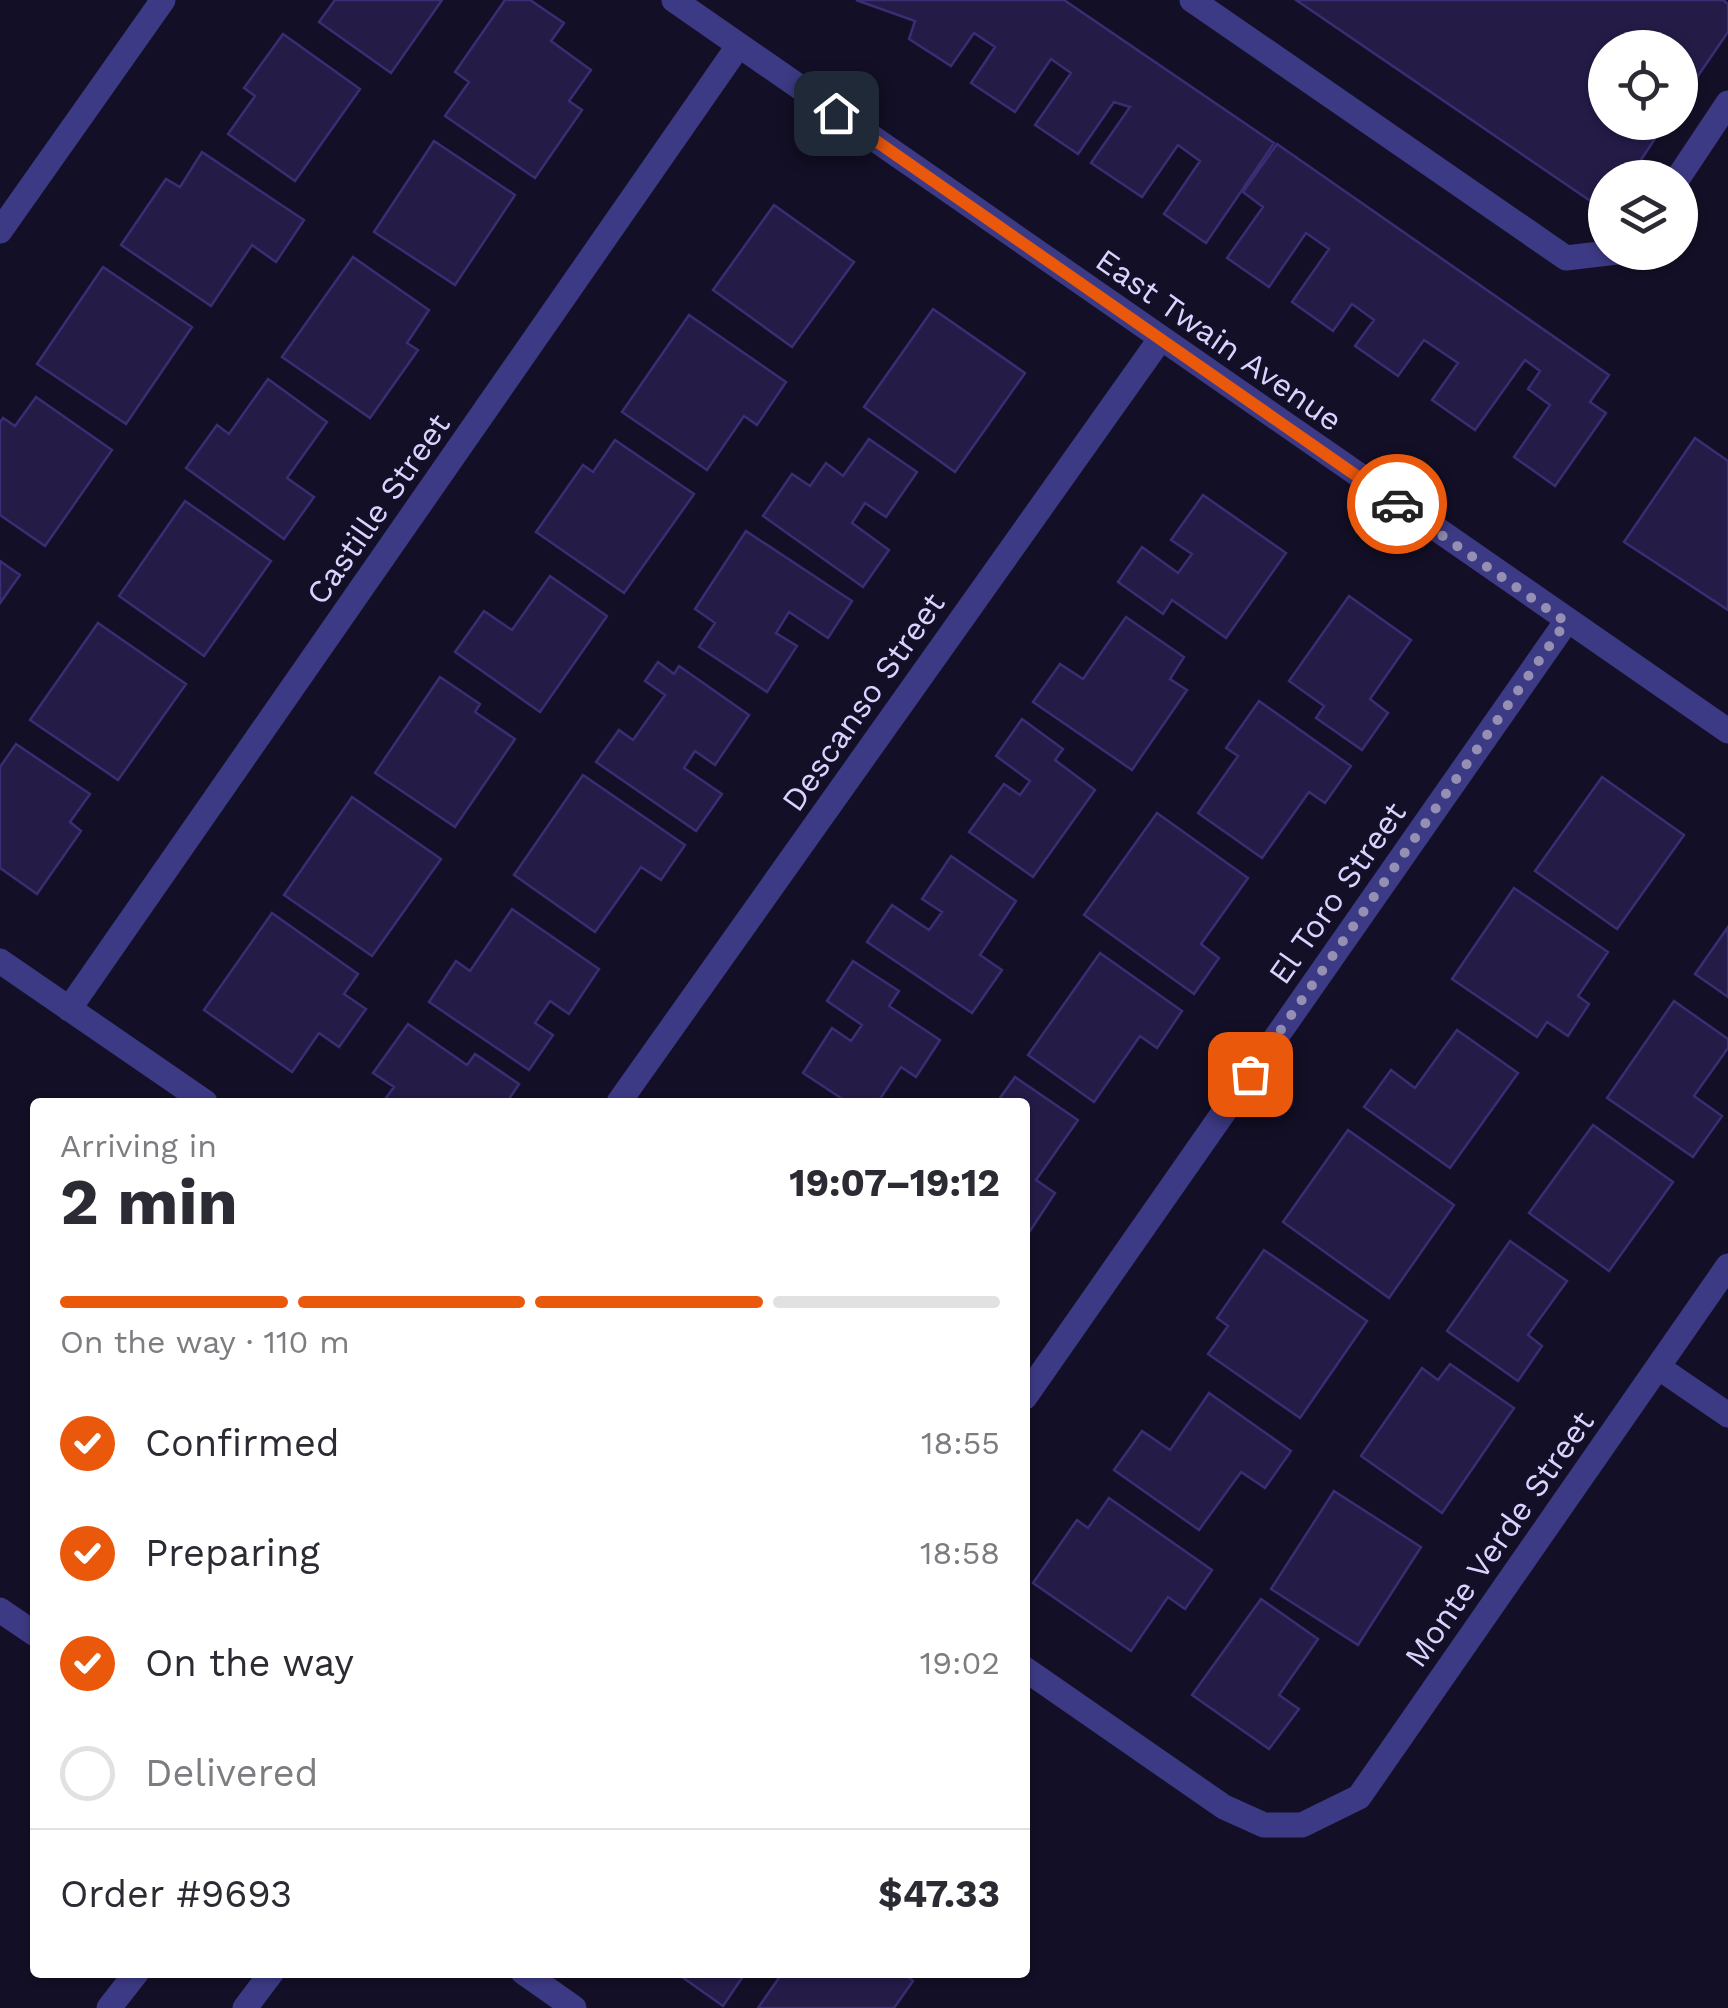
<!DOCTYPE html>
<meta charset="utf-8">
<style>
:root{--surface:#fff;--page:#f7f7f7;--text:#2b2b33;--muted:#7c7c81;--line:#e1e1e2;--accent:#ea580c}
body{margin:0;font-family:"Work Sans",sans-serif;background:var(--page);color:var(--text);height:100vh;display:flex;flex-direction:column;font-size:38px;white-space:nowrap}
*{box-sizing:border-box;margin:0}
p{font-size:32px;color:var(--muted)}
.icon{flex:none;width:55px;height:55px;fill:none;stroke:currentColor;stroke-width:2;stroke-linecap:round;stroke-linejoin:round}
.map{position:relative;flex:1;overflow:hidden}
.side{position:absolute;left:30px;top:1098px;width:1000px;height:880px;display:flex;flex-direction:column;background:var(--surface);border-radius:10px;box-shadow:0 2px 8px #0004}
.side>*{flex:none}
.fabs{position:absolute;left:1588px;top:30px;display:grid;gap:20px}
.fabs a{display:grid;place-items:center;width:110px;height:110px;border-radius:50%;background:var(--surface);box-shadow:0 2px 8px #0004;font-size:50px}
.pin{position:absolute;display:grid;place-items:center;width:85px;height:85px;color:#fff;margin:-42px;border-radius:20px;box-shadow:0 5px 15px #0006}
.courier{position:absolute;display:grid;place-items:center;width:100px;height:100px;margin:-50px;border:8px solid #ea580c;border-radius:50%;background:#fff;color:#222;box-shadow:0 2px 12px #0007}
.summary em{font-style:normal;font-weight:700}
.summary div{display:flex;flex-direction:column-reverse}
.summary{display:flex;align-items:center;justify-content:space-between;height:170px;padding:0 30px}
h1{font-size:65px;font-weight:700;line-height:75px}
.bar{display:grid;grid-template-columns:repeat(4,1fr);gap:15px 10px;align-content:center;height:120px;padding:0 30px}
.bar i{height:12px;border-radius:8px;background:var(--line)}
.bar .active{background:var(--accent)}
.bar p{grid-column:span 4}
.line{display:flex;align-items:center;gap:25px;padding:0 30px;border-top:2px solid var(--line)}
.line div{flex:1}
ol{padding:0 30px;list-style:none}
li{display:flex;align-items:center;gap:30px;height:110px}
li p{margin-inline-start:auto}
li .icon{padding:10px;border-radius:50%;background:var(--accent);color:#fff;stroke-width:4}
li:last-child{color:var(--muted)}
li i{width:55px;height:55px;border:5px solid var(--line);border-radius:50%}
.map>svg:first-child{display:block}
</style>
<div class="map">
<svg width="1728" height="2008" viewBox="0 0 1728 2008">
<rect width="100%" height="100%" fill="#130f26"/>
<path fill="#241b47" stroke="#3b2d73" stroke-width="2.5" d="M335,0H442L391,73L319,22Z
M505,0H530L564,23L551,41L591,70L569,101L582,110L535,178L445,116L469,82L455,72Z
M856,0H1064L1274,143L1206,243L1164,214L1200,161L1178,145L1142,197L1091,163L1130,107L1114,102L1078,154L1035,125L1071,73L1051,59L1015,112L971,83L995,47L974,33L951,66L909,39L915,21Z
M1296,0H1723L1728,4V32L1680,102V48H1605V122H1666L1629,178H1605V211Z
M283,34L360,89L295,181L228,134L255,96L244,88Z
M434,141L515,195L455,285L374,232Z
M1277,144L1609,375L1590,402L1606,413L1555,486L1514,457L1550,405L1528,389L1540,371L1525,360L1475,430L1432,400L1458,363L1424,340L1398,376L1355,346L1374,320L1352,304L1333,331L1292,302L1329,249L1306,233L1269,287L1227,258L1263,207L1243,192Z
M202,152L304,220L276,262L252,245L211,306L121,245L166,179L180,187Z
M774,205L854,262L792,347L713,290Z
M353,257L429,310L407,343L418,350L370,418L282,357Z
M103,267L192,327L126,424L37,364Z
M933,309L1025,373L955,472L864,407Z
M689,315L786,382L757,425L744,416L707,470L622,412Z
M268,379L327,422L287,478L314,497L284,539L186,468L217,425L229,434Z
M36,397L112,450L45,546L0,515V422L3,418L15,426Z
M1695,438L1728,461V610L1624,542Z
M869,439L917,472L886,517L865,503L852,523L889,550L863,587L763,516L792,474L810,486L826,463L843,476Z
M615,440L694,494L624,593L536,532L583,465L593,472Z
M1203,495L1286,553L1226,638L1172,600L1163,614L1118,582L1142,547L1178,573L1192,554L1171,540Z
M185,501L271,561L204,656L119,596Z
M746,531L852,601L828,638L789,612L776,633L797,646L767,692L699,647L715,623L695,609Z
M0,561L20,575L0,603Z
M550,576L607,616L540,712L455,652L484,611L512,630Z
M1349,596L1411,640L1370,699L1388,713L1362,750L1316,718L1324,706L1289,681Z
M1126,617L1184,657L1170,679L1187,690L1132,770L1033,702L1060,664L1083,679Z
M98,623L186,684L118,780L30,720Z
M658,662L674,674L679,666L749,715L715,765L695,751L684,768L722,794L696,831L596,762L619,730L633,740L665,695L645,681Z
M440,677L480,704L475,712L515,739L455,827L375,773Z
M1259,701L1351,766L1325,803L1309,792L1262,858L1198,813L1238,756L1226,748Z
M1022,719L1063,749L1055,760L1095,790L1033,877L969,832L1004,784L1020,795L1030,781L996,756Z
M16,744L90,794L70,822L81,831L37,894L0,868V767Z
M583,775L685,845L661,880L641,867L595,932L514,875Z
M1602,777L1684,835L1617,929L1535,871Z
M352,797L441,859L372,956L284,895Z
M1157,813L1248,878L1201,944L1219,958L1194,994L1084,915Z
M951,856L1016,901L980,955L1002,970L972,1013L867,942L892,905L929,930L942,912L922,899Z
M1514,888L1608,952L1578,996L1589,1004L1568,1036L1547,1022L1537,1037L1452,979Z
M512,909L599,969L569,1014L550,1001L535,1023L553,1035L529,1070L429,1002L456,961L470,971Z
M272,913L358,974L344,994L366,1009L339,1047L319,1033L292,1072L204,1010Z
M1728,927V997L1695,974Z
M1100,953L1182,1011L1157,1048L1140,1036L1094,1102L1028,1055Z
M853,961L899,991L889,1006L940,1040L916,1077L901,1067L878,1102H847L803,1073L832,1028L851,1041L862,1025L827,1001Z
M1674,1001L1728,1039V1048L1694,1096L1722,1116L1693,1157L1607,1098Z
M408,1024L467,1065L475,1054L519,1084L507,1102H383L394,1087L373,1073Z
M1457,1030L1518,1073L1450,1168L1364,1107L1391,1070L1415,1088Z
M1015,1077L1078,1120L1036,1180L1055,1193L1028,1234L1025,1102H997Z
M1593,1125L1673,1182L1609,1271L1529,1213Z
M1348,1130L1454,1205L1389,1298L1283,1222Z
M1510,1241L1567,1281L1528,1335L1542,1346L1518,1381L1447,1331Z
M1264,1250L1367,1321L1300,1418L1208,1354L1228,1326L1217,1318Z
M1450,1364L1514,1408L1442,1513L1361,1456L1422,1368L1438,1380Z
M1209,1393L1291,1451L1265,1488L1241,1472L1199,1530L1114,1470L1142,1431L1170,1450Z
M1334,1491L1421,1547L1358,1645L1271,1589Z
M1109,1498L1212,1570L1185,1609L1168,1597L1131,1651L1033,1583L1077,1520L1088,1528Z
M1261,1599L1318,1639L1279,1695L1299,1709L1269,1749L1192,1695Z
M675,1972H746L723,2006Z
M783,1972H902L913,1981L894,2008H758Z"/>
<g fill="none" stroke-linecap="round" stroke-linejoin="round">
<path stroke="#3d3a85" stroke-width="25" d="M674,0L1728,731
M1192,0L1566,258L1617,252
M1678,178L1728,103
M0,231L163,0
M0,961L205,1102
M69,1009L739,45
M619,1102L1161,338
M1658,1367L1728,1415
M1025,1397L1566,622
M0,1610L35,1634
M1025,1669L1224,1807L1264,1825H1302L1359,1797L1728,1266
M523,1972L574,2008
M109,2008L137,1972
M245,2008L272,1972"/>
</g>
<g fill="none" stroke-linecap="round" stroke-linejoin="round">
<path stroke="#948fb3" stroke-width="10" stroke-dasharray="0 18" d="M1250,1074L1566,622L1397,504"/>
<path stroke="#ea580c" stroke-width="12" d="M836,113L1397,504"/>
</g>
<g text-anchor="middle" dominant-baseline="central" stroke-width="9" stroke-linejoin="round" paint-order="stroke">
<g font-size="32" fill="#d9d4ff" stroke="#130f26">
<text transform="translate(1219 340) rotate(35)">East Twain Avenue</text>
<text transform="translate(378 509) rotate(-55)">Castille Street</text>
<text transform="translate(863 702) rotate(-55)">Descanso Street</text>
<text transform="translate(1337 893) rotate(-55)">El Toro Street</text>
<text transform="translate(1499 1539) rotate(-55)">Monte Verde Street</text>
</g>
</g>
</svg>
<div class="fabs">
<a><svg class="icon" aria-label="locate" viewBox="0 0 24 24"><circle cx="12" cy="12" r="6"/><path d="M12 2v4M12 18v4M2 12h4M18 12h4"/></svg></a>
<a><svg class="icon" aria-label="layers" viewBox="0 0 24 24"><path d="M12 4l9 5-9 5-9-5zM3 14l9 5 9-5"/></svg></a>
</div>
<div class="pin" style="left:1250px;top:1074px;background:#ea580c"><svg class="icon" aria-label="bag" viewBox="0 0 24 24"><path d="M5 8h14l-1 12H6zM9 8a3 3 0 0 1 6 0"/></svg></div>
<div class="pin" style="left:836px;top:113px;background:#1f2937"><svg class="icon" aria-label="home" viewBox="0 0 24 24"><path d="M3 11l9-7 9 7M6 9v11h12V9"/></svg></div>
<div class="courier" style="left:1397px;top:504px"><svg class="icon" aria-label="car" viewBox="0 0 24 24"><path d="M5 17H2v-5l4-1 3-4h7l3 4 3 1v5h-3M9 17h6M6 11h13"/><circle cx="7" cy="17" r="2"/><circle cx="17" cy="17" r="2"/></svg></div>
<section class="side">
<div class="summary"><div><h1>2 min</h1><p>Arriving in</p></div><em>19:07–19:12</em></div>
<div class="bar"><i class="active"></i><i class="active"></i><i class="active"></i><i></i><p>On the way · 110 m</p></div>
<ol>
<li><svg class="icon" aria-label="check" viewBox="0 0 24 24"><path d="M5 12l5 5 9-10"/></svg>Confirmed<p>18:55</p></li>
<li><svg class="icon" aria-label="check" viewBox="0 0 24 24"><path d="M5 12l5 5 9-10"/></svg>Preparing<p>18:58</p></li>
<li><svg class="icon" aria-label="check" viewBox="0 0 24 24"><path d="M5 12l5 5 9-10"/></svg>On the way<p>19:02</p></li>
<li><i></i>Delivered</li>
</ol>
<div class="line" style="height:130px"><div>Order #9693</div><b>$47.33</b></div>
</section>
</div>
